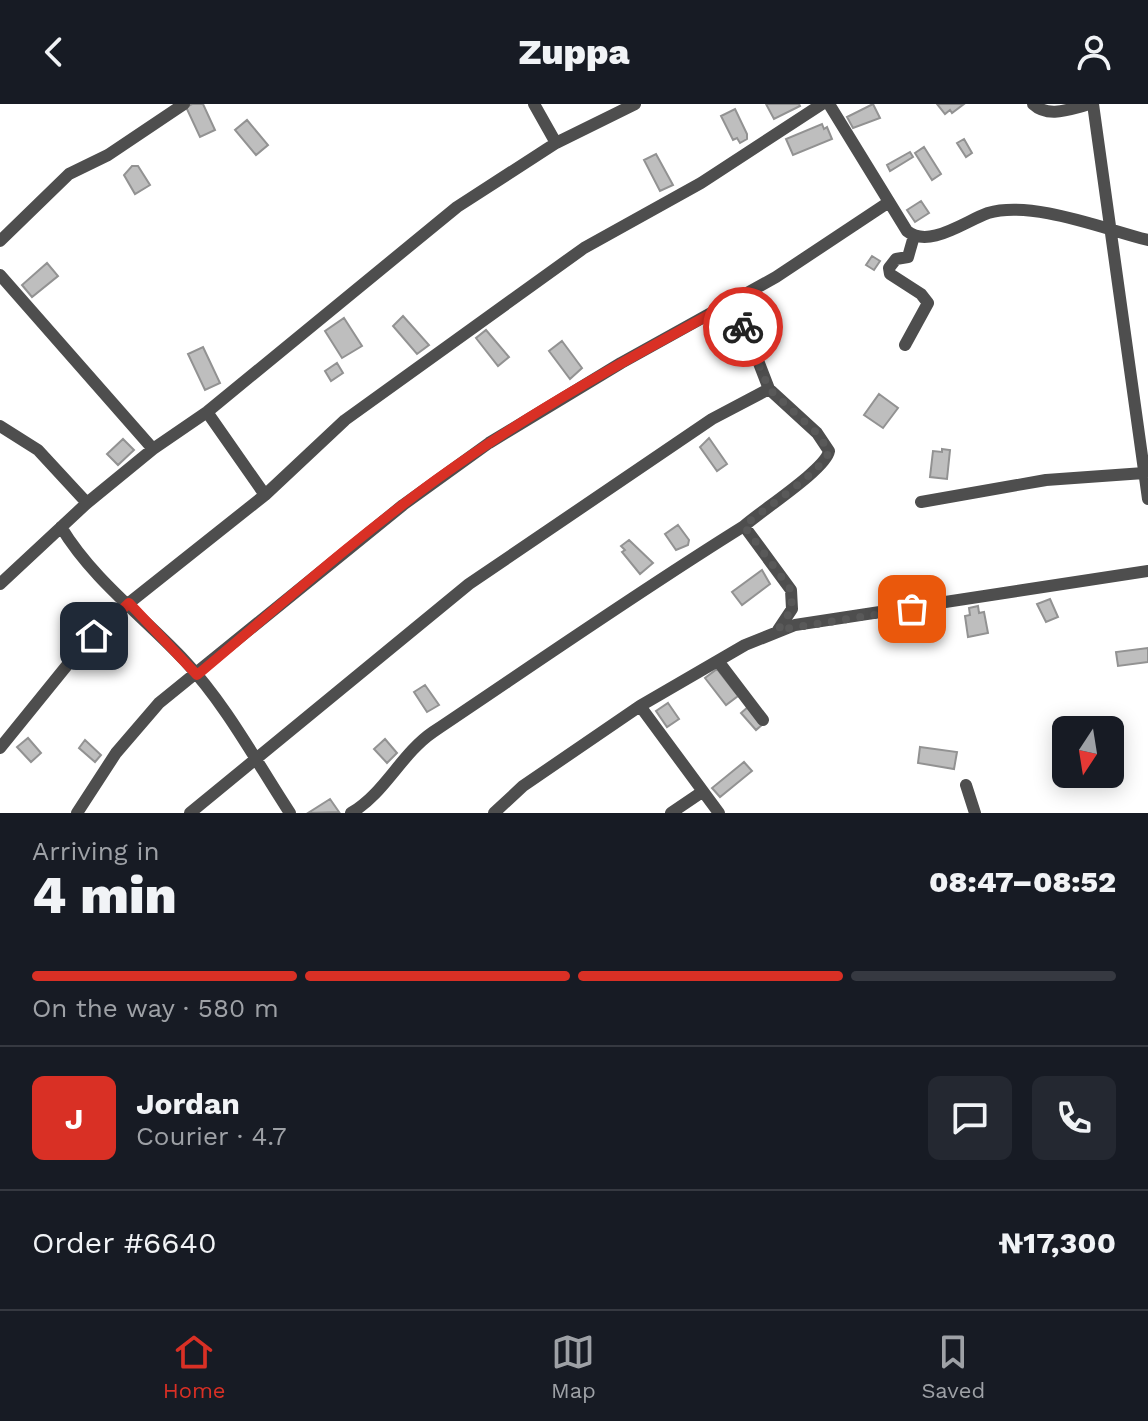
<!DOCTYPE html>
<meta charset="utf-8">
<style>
:root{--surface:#171b24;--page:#242831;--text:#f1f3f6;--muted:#9ea1a6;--line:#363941;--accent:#d93025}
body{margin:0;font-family:"Work Sans",sans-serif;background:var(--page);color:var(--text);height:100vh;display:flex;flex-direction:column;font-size:30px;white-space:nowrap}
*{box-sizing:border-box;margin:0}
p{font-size:26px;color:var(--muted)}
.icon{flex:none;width:44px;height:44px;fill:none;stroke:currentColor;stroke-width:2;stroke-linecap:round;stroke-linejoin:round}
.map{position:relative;height:709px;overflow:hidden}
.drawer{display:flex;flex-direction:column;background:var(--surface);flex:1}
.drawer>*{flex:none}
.needle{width:52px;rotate:192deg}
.buttons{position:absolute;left:1052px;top:612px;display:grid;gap:16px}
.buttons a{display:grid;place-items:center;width:72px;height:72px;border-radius:12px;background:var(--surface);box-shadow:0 4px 20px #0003;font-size:40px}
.pin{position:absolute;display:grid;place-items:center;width:68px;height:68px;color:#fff;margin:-34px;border-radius:16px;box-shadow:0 4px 12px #0006}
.courier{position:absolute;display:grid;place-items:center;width:80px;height:80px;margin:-40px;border:6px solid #d93025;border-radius:50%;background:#fff;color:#222;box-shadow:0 2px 10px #0007}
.summary em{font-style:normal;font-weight:800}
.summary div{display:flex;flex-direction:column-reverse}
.summary{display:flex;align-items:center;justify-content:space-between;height:136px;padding:0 32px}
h1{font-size:52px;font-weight:800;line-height:60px}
.bar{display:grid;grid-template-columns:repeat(4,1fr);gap:12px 8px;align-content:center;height:96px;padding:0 32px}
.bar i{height:10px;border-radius:6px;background:var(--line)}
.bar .active{background:var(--accent)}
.bar p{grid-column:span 4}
.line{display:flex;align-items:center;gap:20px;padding:0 32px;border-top:2px solid var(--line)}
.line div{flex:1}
.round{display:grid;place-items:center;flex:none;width:84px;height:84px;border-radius:12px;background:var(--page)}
header{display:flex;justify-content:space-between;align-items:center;height:104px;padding:0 32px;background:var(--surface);font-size:36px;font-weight:800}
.menu{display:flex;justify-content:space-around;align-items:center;height:112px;border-top:2px solid var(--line);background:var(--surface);font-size:22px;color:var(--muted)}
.menu a{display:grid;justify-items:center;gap:4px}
.menu .active{color:var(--accent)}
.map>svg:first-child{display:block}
</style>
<header><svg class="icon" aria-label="back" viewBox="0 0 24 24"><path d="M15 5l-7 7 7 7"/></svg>Zuppa<svg class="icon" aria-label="person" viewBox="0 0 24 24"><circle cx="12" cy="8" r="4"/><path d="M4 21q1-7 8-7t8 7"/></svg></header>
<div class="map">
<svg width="1148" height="709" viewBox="0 0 1148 709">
<rect width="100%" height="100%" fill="#fff"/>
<path fill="#bebebe" stroke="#929292" stroke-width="2" d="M192,0H203L215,26L200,33L186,3Z
M766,0H799L800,2L774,15Z
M873,0L880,14L853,24L847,13Z
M937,0H964L952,9L950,6L945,10Z
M735,5L747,30V35L740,39L737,34L733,36L721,12Z
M247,16L268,41L256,51L235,26Z
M822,20L824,25L827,23L832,35L793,51L786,35Z
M964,35L972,49L966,53L957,39Z
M924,43L941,70L932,76L915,49Z
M910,48L913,53L890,67L887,61Z
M656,50L673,81L660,87L644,56Z
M132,62H138L150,81L135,90L124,71Z
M921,97L929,109L915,118L907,106Z
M872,152L880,157L874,166L866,161Z
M47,159L58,172L32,193L22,181Z
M403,212L429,241L417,250L393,222Z
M344,214L362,242L342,254L325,227Z
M486,226L509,253L498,262L476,234Z
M562,237L582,264L570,275L549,247Z
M203,243L220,279L205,286L188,250Z
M337,259L343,269L331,277L325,267Z
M879,290L898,304L883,324L864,311Z
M709,334L727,360L717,367L700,343Z
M123,335L134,346L118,361L107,350Z
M942,345L950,346L947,375L930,373L933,347L942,348Z
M678,421L689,436L688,441L676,446L665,430Z
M629,436L653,459L640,470L622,448L625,446L621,442Z
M762,466L770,480L742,501L732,488Z
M1050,495L1058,513L1046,518L1037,500Z
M978,502L979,509L984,508L988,529L968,533L965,512L970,511L969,504Z
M1148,544V558L1118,562L1116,548Z
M717,565L738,592L726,601L705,574Z
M425,581L439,601L427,608L414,588Z
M668,599L679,615L667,623L656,607Z
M748,603L763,620L756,626L741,609Z
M28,634L41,649L31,658L17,643Z
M385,635L397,649L387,659L374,645Z
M85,636L101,651L95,658L79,644Z
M920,643L957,648L954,665L918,659Z
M744,658L752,667L720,693L712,684Z
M330,695L339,708L308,709Z"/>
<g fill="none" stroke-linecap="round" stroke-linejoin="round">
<path stroke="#4e4e4e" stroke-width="12" d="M534,0L556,39
M829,0L907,127C929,145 965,117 988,109C1032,96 1104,125 1148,136
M1033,0C1049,15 1072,4 1091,0
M1093,0L1148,395
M0,137L69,70L108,51L184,0
M0,171L153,345
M735,197L769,285L817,329L829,347C826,365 762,406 744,422
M905,241L928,199L921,190L890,170L889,164L896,155L908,153L914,132
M207,308L265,391
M0,322L38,346L87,399
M921,398L1046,376L1144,369
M61,423C93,476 144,513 185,557C227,602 257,659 290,709
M0,480L87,399L153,345L207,308L457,103L556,39L635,0
M718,557L763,616
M640,602L745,541L795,521L1148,467
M0,644L77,549L129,499L265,391L345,316L584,144L701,79L822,0
M966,681L975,709
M77,709L116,649L159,599L403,401L489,339L621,259L776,173L889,98
M190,709L469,480L712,315L769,285
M351,709C385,689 401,650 433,628C536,559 638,488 744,422L791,486L792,505L778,526
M494,709L523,682L640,602L719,709
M671,709L702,688"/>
</g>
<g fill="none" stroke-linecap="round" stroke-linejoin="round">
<path stroke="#595959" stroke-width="8" stroke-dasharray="0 14.4" d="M743,223L769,285L817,329L829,347C826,365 762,406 744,422L791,486L792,505L778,526L912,505"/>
<path stroke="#d93025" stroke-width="10" d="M94,532L129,499L197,571C276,505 353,436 437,375C531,307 633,252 735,197L743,223"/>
</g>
</svg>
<div class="buttons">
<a><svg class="needle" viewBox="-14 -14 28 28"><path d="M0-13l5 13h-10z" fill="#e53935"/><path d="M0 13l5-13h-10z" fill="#9ea1a6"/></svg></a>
</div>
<div class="pin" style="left:912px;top:505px;background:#ea580c"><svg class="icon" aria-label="bag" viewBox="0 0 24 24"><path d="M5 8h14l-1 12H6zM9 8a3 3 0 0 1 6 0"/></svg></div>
<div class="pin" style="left:94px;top:532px;background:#1f2937"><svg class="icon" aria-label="home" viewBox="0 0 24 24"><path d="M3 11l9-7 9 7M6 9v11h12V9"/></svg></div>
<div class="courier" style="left:743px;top:223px"><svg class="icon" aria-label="bike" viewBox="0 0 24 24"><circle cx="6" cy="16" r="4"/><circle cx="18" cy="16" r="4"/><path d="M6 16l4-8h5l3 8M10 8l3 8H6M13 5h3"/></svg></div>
</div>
<section class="drawer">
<div class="summary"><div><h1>4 min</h1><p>Arriving in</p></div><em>08:47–08:52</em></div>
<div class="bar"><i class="active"></i><i class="active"></i><i class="active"></i><i></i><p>On the way · 580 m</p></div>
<div class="line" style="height:144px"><b class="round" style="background:var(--accent);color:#fff">J</b><div><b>Jordan</b><p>Courier · 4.7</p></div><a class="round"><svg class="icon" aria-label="chat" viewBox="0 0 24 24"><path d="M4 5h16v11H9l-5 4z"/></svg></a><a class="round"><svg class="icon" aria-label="phone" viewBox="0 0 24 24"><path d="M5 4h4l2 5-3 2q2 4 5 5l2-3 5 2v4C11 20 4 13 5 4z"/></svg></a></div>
<div class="line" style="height:104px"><div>Order #6640</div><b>₦17,300</b></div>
</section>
<nav class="menu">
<a class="active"><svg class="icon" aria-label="home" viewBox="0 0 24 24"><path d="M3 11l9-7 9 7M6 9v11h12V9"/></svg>Home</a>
<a><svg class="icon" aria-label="map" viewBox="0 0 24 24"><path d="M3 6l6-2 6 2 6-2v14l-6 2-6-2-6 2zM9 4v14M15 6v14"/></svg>Map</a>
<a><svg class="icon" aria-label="saved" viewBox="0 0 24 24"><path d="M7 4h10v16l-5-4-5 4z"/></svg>Saved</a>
</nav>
